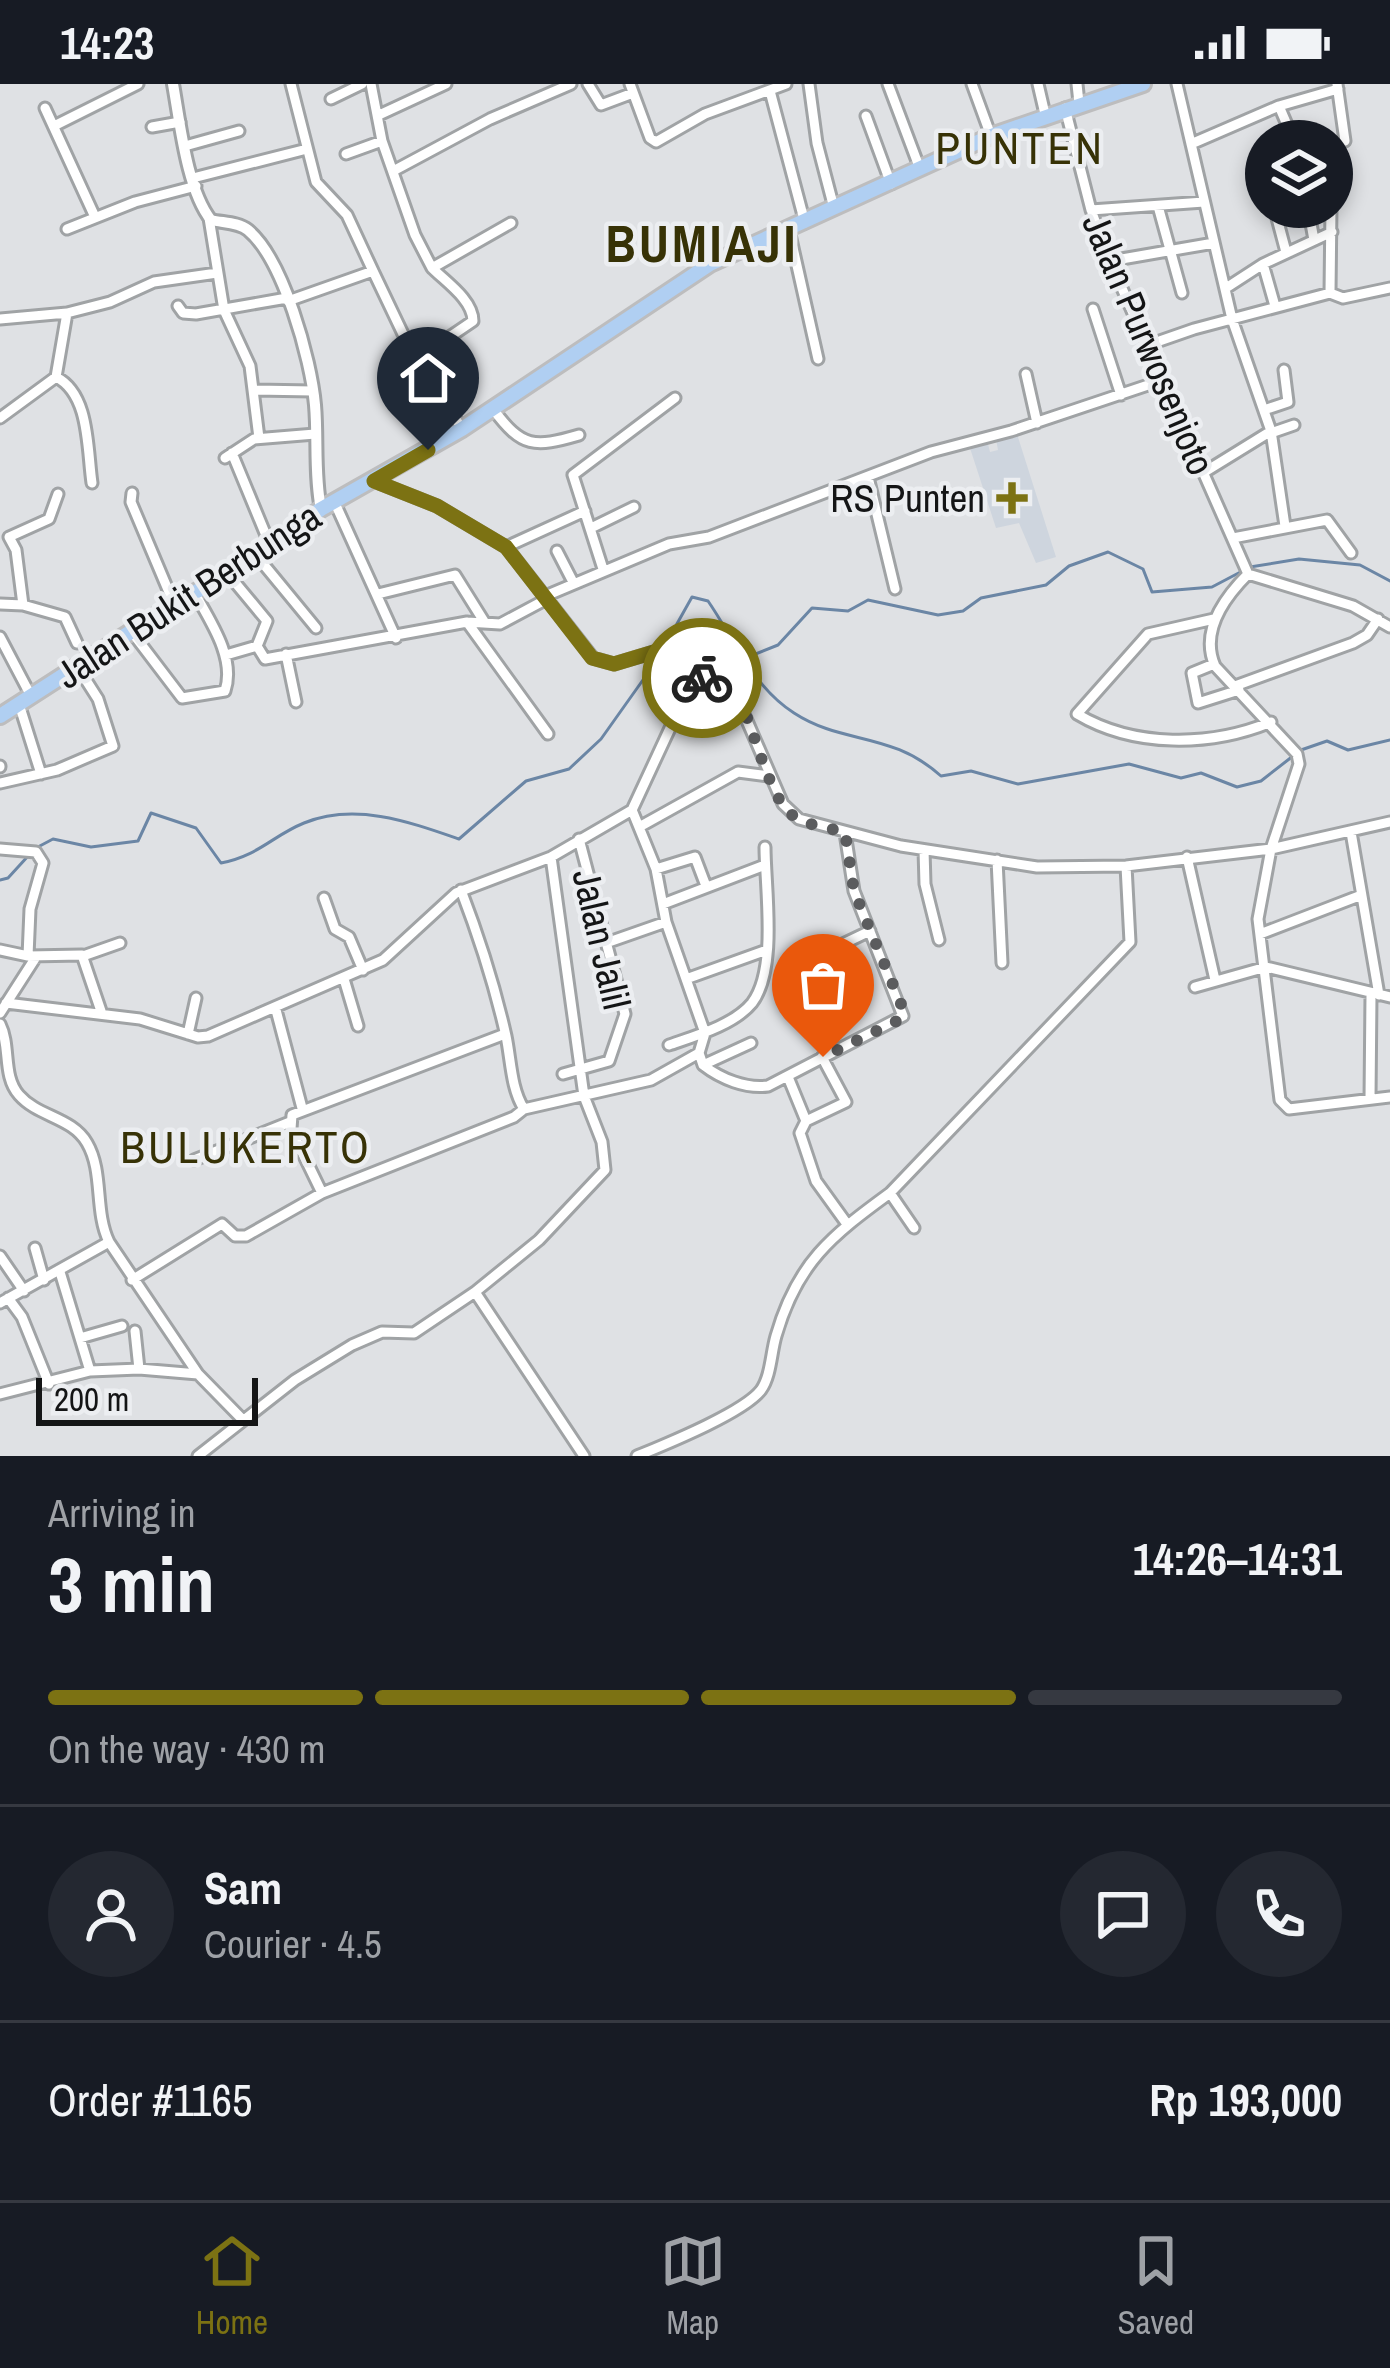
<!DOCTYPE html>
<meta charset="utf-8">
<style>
:root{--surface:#171b24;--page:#242831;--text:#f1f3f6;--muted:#9ea1a6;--line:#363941;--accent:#7c7213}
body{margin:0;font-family:"Archivo Narrow",sans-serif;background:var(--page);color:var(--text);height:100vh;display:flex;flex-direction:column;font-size:45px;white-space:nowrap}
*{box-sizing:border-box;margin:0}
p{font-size:39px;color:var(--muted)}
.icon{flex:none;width:66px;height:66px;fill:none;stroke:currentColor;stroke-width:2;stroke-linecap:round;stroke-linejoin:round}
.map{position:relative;height:1372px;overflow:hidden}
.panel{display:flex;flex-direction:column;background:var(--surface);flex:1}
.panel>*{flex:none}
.controls{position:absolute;left:1245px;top:36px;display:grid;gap:24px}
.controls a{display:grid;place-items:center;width:108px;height:108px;border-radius:50%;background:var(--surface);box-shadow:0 6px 18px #0003;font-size:60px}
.scale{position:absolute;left:36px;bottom:30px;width:222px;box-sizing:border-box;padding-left:12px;border:6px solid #141516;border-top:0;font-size:33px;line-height:42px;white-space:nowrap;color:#141516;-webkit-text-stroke:9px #eceef1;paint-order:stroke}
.pin{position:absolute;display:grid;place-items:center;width:102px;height:102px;color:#fff;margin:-123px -51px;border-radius:50% 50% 50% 0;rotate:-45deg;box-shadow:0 0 12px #0007}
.pin .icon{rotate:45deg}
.courier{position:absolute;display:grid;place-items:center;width:120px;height:120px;margin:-60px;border:9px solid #7c7213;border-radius:50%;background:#fff;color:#222;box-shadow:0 3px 15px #0007}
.summary em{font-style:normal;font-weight:700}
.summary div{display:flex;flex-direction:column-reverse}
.summary{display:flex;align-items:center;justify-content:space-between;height:204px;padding:0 48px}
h1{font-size:78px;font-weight:700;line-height:90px}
.bar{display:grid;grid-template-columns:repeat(4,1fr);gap:18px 12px;align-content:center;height:144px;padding:0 48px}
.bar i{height:15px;border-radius:9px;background:var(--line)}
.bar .current{background:var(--accent)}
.bar p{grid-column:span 4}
.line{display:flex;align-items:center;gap:30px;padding:0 48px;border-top:3px solid var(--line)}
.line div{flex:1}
.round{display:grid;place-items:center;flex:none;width:126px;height:126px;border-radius:63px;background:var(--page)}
.status{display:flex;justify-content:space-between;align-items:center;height:84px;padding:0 60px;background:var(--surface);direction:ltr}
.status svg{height:33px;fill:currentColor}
.dock{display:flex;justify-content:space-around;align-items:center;height:168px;border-top:3px solid var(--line);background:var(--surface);font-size:33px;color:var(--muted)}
.dock a{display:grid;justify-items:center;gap:6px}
.dock .current{color:var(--accent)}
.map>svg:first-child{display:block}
</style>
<div class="status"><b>14:23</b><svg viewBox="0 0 49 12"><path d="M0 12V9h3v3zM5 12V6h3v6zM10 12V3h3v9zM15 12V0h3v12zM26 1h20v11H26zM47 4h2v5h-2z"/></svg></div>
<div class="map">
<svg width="1390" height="1372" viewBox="0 0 1390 1372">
<rect width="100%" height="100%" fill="#dfe1e4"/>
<path fill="#ced5de" d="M1017,350L1056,473L1036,479L1019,439L996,444L969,361L987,356L990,368L998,366L996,355Z"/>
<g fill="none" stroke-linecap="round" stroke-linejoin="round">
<path stroke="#6b86a5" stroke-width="3" d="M743,575L778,561L812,524L848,527L868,516L938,531L963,527L981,514L1046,501L1069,482L1108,468L1143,485L1152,508L1212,503L1250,483L1299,475L1360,481L1390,497
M1301,666L1327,657L1348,666L1390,656
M36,764L53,755L91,763L138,757L151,729L196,744L221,779C260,771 272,752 304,739C355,718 410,738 459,755L526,697L569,685L601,655L655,579L692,513L708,517C735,556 752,602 794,629C843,661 891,647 941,692L971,687L1018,700L1129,680L1181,694L1201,689L1237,703L1261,697L1293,672
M0,796L8,794L29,771"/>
<g stroke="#a0a3a5" stroke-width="15">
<path id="minor" d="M291,0L316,98L347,131L373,187
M371,0L382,57L415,151L432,184L511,139
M588,0L601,21L633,9
M630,0L650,54L656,58L705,30L786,0
M809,0L817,59L834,124
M888,0L920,85
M972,0L991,52
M1038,0L1045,30
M1077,0L1079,19
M1177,0L1232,235L1271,347L1285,442
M1337,0L1345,57
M770,7L805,139
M331,15L362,0
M1279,22L1294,57
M45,24L95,133
M1065,24L1091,126L1110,177L1248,490
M379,31L446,0
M866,32L891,100
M54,42L138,0
M152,43L180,38
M1191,60L1279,22L1338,5
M185,62L239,47
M346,70L382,57
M395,86L490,35L571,0
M193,94L307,65
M1158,122L1182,209
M1274,123L1286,168
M1308,123L1314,156
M1331,123L1330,209L1343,214L1390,204
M1091,126L1204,118
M209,134L224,226L250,282L259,354
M67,145L135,118L196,102
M789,146L818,275
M1110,177L1214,159
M1263,180L1275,222
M1226,204L1263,180L1332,148
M288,217L373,187L403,250L462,345
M178,222L183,229L196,230L287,214
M1093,225L1121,311
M0,235L67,229
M1148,261L1194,245L1330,209
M420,273L473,237C473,216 446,198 432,184
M1026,290L1037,339
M56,293L67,229L110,218L154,198L217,189
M255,306L313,307
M493,325C522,364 534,364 579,351
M1264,326L1288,318L1284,286
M0,334L56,293C90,310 87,365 92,399
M1271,349L1294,341
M232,369L270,461
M225,374L254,355L315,350
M1203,389L1271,347
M868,393L895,505
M374,397L437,422L506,463L593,574L614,580L654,568L683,587L735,609L783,720L799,735L901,762L1037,783L1126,782L1271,765L1258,835L1280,1016L1289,1025L1390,1013
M132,409L131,418L174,520
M334,417L396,554
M591,444L634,423
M1233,454L1327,436L1351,469
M506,463L585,427
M557,467L573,498
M256,471L316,544
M603,485L573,391L675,314
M228,490L267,537L257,562
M1248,490C1224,514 1200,548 1215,582L1297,670L1299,680L1271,765L1390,738
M1248,490L1353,522L1390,543
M378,510L455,491L485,539
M543,513L669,460L709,453L931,368L1011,347L1163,296
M0,520L23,521L65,533L77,559
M23,521L16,466L9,453L49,435L58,410
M1214,535L1148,550L1077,630C1134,664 1210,663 1271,638
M467,538L548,650
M131,547L182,614L225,607C236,574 210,537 194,508
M0,553L31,612
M286,570L296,618
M226,571L257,562L265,575L467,538L500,540L545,516
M1214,580L1192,589L1198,619L1239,606
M1235,602L1353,559L1367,551L1378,535
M19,620L41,690
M0,682V683
M0,699L57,686L113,662L98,615L77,582
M632,726L678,627L683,587
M641,742L738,688L769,692
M1351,748L1379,911
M0,765L36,768L43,779L30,825L28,872L0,866
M924,766L925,800L939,856
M551,773L584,1012L602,1058L605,1086L539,1156L475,1208L584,1372
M1187,773L1215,896
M997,776L1002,879
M656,785L695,773L706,802
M461,806C479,853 495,903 506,952C511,976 511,1005 524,1025
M324,814L335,845L349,853L363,886
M663,820L765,781
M1260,850L1359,812
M606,859L666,838
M28,872L82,871L102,930
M83,872L120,859
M344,895L358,942
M686,895L767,866
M1195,903L1266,883L1390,913
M6,919L140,935L198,953L208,952L383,876L456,809L551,773L632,726L656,785L666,838L705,949L699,969L703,981C721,995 746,1005 768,1002L903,932L854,807L845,749
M276,926L302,1024
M831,926L805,878L870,847
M0,929L36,873
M0,940C11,962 2,992 19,1011C38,1033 72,1033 87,1059C104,1088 94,1127 109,1158L198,1290
M188,950L196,914
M669,961C695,952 734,941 752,919C778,885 765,804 765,763
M822,973L846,1018L806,1037L800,1049L816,1097L847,1140
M703,981L751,959
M563,990L609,977L625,930L579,755
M788,993L806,1037
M1370,1015L1371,911
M194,1076L290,1038
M322,1109L291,1045L292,1031L505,950
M890,1109L914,1144
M35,1164L44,1196
M0,1172L24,1207
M60,1188L90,1287
M132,1196L222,1140L235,1152H246L322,1109L514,1033L524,1025L651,996L699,969
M8,1214L22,1233L49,1300
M0,1219L109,1158
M135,1247L139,1285
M80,1254L122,1242
M0,1310L90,1287L139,1285L198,1290L242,1335
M198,1372L295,1296L352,1261L382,1248L414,1249L475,1208
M637,1372C666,1360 743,1329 761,1306C771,1292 771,1269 776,1252C797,1179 831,1152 890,1109L1130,858L1126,782"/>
</g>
<g stroke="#a0a3a5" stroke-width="16">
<path id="tertiary" d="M173,0C180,39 187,106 211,136C223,139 238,138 248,146C283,175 311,275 315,321C318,355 314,390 321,425"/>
</g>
<g stroke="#bdbdbe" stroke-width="20">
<path id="primary" d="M0,632L174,520L228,490L321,425L462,345L710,180L991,52L1143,0"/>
</g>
<use href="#minor" stroke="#fff" stroke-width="9"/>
<use href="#tertiary" stroke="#fff" stroke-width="10"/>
<use href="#primary" stroke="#b0cff2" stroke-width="14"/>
</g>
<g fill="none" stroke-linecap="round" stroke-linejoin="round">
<path stroke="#5b5c5e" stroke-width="12" stroke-dasharray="0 21.6" d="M702,594C710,597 721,599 729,603C750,617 763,706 791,730C804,741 829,744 845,748L854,807L901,920L903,932L897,937L823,973"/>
<path stroke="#7c7213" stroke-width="15" d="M428,366L374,397L437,422L506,463L592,574L614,580L654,568L683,587L702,594"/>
</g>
<path fill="#7c7213" stroke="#eceef1" stroke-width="4.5" d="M1006 396h12v12h12v12h-12v12h-12v-12h-12v-12h12z"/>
<g text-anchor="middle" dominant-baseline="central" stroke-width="9" stroke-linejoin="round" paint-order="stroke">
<g font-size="39" fill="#141516" stroke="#eceef1">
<text transform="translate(1149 260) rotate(67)">Jalan Purwosenjoto</text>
<text transform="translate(188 511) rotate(-33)">Jalan Bukit Berbunga</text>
<text transform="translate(602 855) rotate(77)">Jalan Jalil</text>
</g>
<g font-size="39" fill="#141516" stroke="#eceef1" text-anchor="end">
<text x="985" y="414">RS Punten</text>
</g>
<g font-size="45" letter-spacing="3" fill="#373206" stroke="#eceef1">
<text x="1020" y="63">PUNTEN</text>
<text x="246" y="1062">BULUKERTO</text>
</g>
<g font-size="51" font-weight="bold" letter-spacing="3" fill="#373206" stroke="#eceef1">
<text x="702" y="159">BUMIAJI</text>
</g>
</g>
</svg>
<div class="controls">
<a><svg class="icon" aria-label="layers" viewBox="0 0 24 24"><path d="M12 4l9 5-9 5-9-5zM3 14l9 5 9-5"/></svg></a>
</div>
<div class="scale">200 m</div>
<div class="pin" style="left:823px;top:973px;background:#ea580c"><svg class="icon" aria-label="bag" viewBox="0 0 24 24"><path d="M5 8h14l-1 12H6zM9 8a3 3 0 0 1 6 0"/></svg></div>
<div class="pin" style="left:428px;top:366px;background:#1f2937"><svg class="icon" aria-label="home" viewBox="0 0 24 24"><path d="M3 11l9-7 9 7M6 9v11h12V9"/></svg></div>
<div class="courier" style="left:702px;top:594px"><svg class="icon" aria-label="bike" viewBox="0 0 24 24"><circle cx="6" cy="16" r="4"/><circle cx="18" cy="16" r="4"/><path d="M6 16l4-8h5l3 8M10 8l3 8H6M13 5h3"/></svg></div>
</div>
<section class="panel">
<div class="summary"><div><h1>3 min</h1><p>Arriving in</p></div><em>14:26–14:31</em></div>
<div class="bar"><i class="current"></i><i class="current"></i><i class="current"></i><i></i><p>On the way · 430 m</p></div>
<div class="line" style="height:216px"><a class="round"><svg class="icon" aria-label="person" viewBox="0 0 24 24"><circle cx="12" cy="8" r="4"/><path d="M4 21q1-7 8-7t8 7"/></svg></a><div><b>Sam</b><p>Courier · 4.5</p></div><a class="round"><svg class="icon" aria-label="chat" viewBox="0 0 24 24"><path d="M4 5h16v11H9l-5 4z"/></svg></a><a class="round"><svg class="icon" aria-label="phone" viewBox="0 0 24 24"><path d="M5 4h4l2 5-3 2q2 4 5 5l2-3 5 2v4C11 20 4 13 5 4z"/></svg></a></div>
<div class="line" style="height:156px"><div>Order #1165</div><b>Rp 193,000</b></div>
</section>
<nav class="dock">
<a class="current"><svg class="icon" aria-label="home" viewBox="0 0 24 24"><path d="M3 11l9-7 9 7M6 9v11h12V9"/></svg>Home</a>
<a><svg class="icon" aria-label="map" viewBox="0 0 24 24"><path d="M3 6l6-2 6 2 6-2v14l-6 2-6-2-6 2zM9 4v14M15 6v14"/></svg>Map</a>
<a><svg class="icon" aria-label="saved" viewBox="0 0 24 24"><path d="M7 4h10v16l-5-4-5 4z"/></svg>Saved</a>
</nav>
